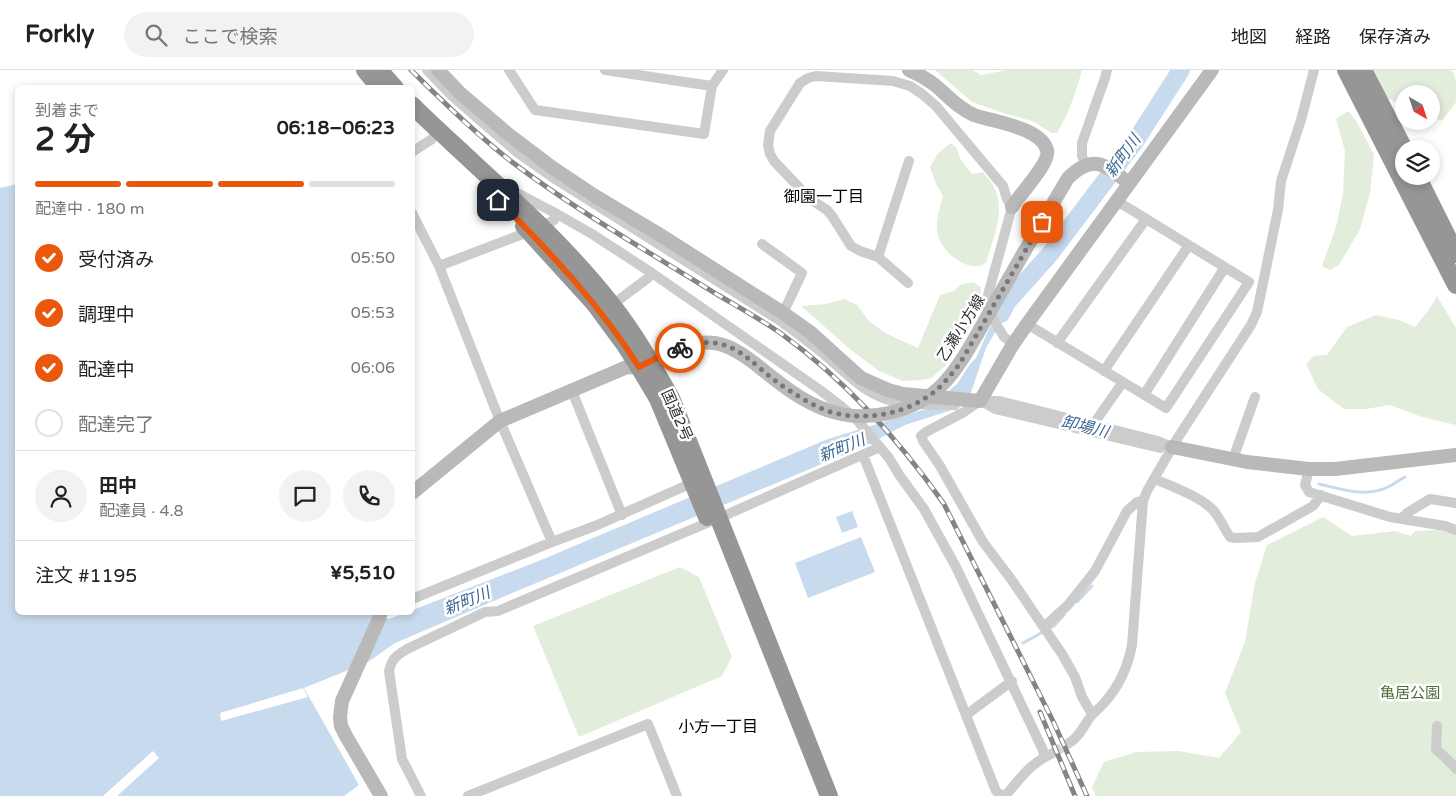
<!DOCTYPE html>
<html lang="ja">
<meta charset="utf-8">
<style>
:root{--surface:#fff;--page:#f2f2f2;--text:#222;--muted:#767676;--line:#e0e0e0;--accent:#ea580c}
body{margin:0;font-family:"Varela Round","Noto Sans JP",sans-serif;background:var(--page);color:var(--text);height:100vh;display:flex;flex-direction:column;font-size:19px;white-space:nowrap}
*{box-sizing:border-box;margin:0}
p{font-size:16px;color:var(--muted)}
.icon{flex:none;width:28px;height:28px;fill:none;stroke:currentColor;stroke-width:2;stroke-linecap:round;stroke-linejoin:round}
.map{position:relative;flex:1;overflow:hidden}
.panel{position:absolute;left:15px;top:15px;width:400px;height:530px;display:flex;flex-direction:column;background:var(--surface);border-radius:8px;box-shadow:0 2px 8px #0003}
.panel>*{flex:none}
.needle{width:32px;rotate:141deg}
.buttons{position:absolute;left:1395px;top:15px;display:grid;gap:10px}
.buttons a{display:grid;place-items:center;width:45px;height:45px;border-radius:50%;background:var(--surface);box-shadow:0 2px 8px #0003;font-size:25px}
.pin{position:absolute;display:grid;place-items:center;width:42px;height:42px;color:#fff;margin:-21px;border-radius:10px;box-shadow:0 2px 8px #0006}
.courier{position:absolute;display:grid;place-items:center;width:50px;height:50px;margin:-25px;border:4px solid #ea580c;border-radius:50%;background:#fff;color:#222;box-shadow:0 1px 6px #0007}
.headline em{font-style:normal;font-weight:700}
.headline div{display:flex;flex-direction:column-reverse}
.headline{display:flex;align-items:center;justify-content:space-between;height:85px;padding:0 20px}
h1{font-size:32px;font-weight:700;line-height:38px}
.bar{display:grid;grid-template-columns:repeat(4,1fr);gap:8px 5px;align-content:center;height:60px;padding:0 20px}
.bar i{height:6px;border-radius:4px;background:var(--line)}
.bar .current{background:var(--accent)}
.bar p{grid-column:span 4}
.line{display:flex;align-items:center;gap:12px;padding:0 20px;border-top:1px solid var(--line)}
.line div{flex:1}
.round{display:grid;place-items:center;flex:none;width:52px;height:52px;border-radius:26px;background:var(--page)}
ol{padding:0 20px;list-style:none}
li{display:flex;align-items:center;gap:15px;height:55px}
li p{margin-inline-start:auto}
li .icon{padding:5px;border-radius:50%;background:var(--accent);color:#fff;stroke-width:4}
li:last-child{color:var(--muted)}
li i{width:28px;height:28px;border:2px solid var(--line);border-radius:50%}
header{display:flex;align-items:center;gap:30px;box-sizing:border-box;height:70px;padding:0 25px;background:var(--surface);border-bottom:1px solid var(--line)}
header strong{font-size:24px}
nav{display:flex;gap:28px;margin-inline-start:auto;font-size:18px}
.search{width:350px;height:45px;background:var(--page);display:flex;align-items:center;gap:12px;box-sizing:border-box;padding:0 18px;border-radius:28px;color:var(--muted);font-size:19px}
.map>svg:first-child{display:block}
</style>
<header>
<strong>Forkly</strong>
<div class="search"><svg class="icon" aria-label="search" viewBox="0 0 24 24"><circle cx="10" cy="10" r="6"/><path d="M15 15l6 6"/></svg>ここで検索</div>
<nav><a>地図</a><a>経路</a><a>保存済み</a></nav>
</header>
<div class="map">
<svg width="1456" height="726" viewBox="0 0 1456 726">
<rect width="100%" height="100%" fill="#fff"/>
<path fill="#e3eddc" d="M935,0H973L981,5L1007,0H1082C1076,22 1069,43 1057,63H1052L1032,51L1006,44L972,32Z
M1371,0H1450L1453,2L1456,11V32L1442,51L1431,46V24H1404V36L1385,27Z
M1348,41L1357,52L1374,85L1370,123L1360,159L1339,195L1330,200L1322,196L1336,157L1343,124L1345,81L1336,49Z
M951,73L956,77L961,90L972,104L983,102C986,106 990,111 993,115C1007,140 993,168 986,193C983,194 981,196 979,196C961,199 939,178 937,161C936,149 940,137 943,126L936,114L930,97L938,83Z
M973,212L981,217L980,240L954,283L945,296L931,308L922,310L903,311L879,301L851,280L801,236L826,234L845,229L857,235L869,251L885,263L918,278L940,225L954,221L960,215Z
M1437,226L1456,258V355L1422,347L1390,335L1366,339H1344L1318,319L1306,294L1314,286L1327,285L1347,257L1376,245L1399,250L1415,257L1430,238Z
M1323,447L1352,466L1395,461L1411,466L1415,461L1438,460L1456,464V726H1096L1092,717L1104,692L1136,682L1179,681L1219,688L1241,662L1225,623L1245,572L1255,513L1267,475Z
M680,497L699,507L732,587L722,606L579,667L533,556Z"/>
<path fill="#c8daed" d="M17,114L18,542H375L376,545L389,549L405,543L412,542L413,540L541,490L828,369L926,339L957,314L970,294L976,288L989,259L1005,232L1015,224L1005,239L1001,252L986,278L970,325L952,340L905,355L865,376L517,521L395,573L368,592L304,618L359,715L344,726H0V118Z
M852,441L858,457L842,463L836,447Z
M861,467L875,502L808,528L795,493Z"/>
<path fill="#fff" d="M303,618L308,627L221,651L220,643Z
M153,681L159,688L117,726H103Z"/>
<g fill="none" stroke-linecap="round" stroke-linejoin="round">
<path stroke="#c8daed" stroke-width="3" d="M1319,414C1341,419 1366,428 1388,417C1394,414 1399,410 1405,407
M1077,532L1092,516
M1023,573L1054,556L1064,545"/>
<path stroke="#c8daed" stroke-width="18" d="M1001,244L1007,232L1050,184L1136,70L1181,0"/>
<path stroke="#d5d5d5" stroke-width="10" stroke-dasharray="10 5" stroke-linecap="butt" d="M1053,683L1069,673"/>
<path stroke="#ccc" stroke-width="10" d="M427,0L451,25L483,53L518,83L552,107L779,250C795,262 812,274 827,287C847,304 861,320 886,329C904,336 935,334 955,335
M509,0L535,40L704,64L712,16L723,0
M605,0L712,16
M412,82L432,69
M909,91L878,187L860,181L851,176L832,146L827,140L810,129L774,91L770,84L768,75L770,61L800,13L808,8L816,6L893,11L910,16L922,24L936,36L1003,116L1007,129L1012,137L988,225L987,239L1004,267L1014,274
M1086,96L1082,86V73L1105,8L1107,0
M511,120L557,144L592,164L652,203L820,320L842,337L857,350L889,388L900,406L924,439L956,497L1042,678L1045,686
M412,143L439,196L500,351L552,472
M762,174L802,203L783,243
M878,187L908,213
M439,196L541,157L554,150L557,144
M612,235L648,208L652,203
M1027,254L1166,338L1249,212L1117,131
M1057,273L1146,149
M1104,301L1189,175
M572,321L622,445
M1144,325L1225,197
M983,332L995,339L1160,378
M1096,355L1097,349L1123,312
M863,385L996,721L1002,726
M1233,389L1255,327
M1309,399L1305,415L1309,422L1390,447L1445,456L1456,460
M1155,409C1171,416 1201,427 1213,440C1220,448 1224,458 1230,467L1235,468L1258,467L1313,436L1321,425
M1402,448L1407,443L1430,429L1456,433
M412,529L552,472L595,456L692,413
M1044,557L1068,535L1095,501L1127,441L1137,432L1143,431
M1092,644L1082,627L1075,607L1062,584L1011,509L983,472L940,396L923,371L921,366L926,362L964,342L980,331H999L1158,371L1172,377
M966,645L1012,611
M1437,656L1436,679L1455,697L1456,699
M1069,673C1079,668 1084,655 1091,646C1095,641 1101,637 1105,632C1119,616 1128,596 1132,575L1143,431L1147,421L1177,369L1251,255L1257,242L1278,140L1281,111L1301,50L1314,0
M421,726L402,689L389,601C392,588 396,586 407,579L485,542L498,541L719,448L880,377
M468,726L648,654L677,726
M1005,726C1021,708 1030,693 1053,683"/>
<path stroke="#b9b9b9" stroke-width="14" d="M438,0L460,23L508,64L553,98L595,126L657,163L783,243L810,262L861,308L888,320L903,324L980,331L1012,276L1027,254L1212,0
M909,0C918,4 927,9 935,15C948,26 958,38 974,45C993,52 1041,57 1047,80C1051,92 1019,125 1012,137
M1024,182L1068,108C1094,83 1105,95 1129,113
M1172,377L1247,392L1309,399H1335L1456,385
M412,423L500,351L627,297C631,297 635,298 639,297C647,295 655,288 663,284C707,264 727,270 763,300
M381,542L379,549L342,631L340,647L341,656L346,666L381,726"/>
<path stroke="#969696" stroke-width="18" d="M365,0L380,18
M379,0L395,18
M1346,0L1456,215
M1363,0L1404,79
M412,35C434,57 457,77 479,98C526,141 573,185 612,235C635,264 653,296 671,328L829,726
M1417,106L1456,184
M524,156L594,233L625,275L639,297L658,329L707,447"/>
<g stroke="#848484" stroke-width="5">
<path id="rail" d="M411,0C443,32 476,64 512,92C577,141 649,182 718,225C740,238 762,250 783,265C846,311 899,370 944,434L1053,651L1087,726
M1040,642L1075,726"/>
</g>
<use href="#rail" stroke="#fff" stroke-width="3" stroke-dasharray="9" stroke-linecap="butt"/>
<path stroke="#b9b9b9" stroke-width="14" d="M763,300C783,316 803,332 827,340C865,354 915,343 943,314C958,298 968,280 979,261C994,235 1009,208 1024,182"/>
</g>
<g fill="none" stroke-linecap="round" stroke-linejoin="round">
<path stroke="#787878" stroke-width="5" stroke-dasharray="0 9" d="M680,278C734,259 748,294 787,319C800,327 813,336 828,341C861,352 902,345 930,325C942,317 950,305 959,295L1042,152"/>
<path stroke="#ea580c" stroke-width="6" d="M498,130C549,181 600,235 639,297L666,283L680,278"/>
</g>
<g text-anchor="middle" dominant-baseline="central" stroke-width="5" stroke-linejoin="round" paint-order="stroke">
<g font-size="15" fill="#2f2f2f" stroke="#fff">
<text transform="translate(961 258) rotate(-58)">乙瀬小方線</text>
<text transform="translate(677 345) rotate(66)">国道2号</text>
</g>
<g font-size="15" fill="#4c6d3b" stroke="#fff">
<text x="1410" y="623">亀居公園</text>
</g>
<g font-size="16" font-style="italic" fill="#3a6794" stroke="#fff">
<text transform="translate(1123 86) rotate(-54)">新町川</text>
<text transform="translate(1085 357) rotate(14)">卸場川</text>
<text transform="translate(842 378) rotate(-22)">新町川</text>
<text transform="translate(467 531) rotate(-22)">新町川</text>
</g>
<g font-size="16" fill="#000" stroke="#fff">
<text x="824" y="127">御園一丁目</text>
<text x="718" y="657">小方一丁目</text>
</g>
</g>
</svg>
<div class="buttons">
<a><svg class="needle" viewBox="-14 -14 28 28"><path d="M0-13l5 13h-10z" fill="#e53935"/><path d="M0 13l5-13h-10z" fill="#767676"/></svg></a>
<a><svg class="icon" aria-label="layers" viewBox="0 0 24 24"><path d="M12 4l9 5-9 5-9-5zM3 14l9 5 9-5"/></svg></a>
</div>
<div class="pin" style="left:1042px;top:152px;background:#ea580c"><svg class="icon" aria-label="bag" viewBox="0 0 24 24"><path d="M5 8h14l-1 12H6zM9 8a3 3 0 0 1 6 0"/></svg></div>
<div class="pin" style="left:498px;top:130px;background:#1f2937"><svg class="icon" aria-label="home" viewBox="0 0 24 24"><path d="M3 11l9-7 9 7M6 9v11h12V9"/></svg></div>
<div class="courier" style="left:680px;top:278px"><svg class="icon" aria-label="bike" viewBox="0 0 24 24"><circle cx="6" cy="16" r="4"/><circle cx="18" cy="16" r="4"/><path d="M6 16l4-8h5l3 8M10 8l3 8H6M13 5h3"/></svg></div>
<section class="panel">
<div class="headline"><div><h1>2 分</h1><p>到着まで</p></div><em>06:18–06:23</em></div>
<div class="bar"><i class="current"></i><i class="current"></i><i class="current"></i><i></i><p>配達中 · 180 m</p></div>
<ol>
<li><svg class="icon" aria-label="check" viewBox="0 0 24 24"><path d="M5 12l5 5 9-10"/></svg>受付済み<p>05:50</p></li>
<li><svg class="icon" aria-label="check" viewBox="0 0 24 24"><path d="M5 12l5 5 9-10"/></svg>調理中<p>05:53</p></li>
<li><svg class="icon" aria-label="check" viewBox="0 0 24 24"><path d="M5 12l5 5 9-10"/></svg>配達中<p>06:06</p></li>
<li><i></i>配達完了</li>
</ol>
<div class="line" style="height:90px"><a class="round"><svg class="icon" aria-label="person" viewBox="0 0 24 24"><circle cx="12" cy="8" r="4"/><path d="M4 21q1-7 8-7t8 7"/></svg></a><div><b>田中</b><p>配達員 · 4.8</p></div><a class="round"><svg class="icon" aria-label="chat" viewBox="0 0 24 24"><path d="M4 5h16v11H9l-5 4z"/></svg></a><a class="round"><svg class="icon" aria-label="phone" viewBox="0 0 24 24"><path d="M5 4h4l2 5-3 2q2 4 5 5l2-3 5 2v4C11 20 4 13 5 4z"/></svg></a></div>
<div class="line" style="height:65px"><div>注文 #1195</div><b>¥5,510</b></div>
</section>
</div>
